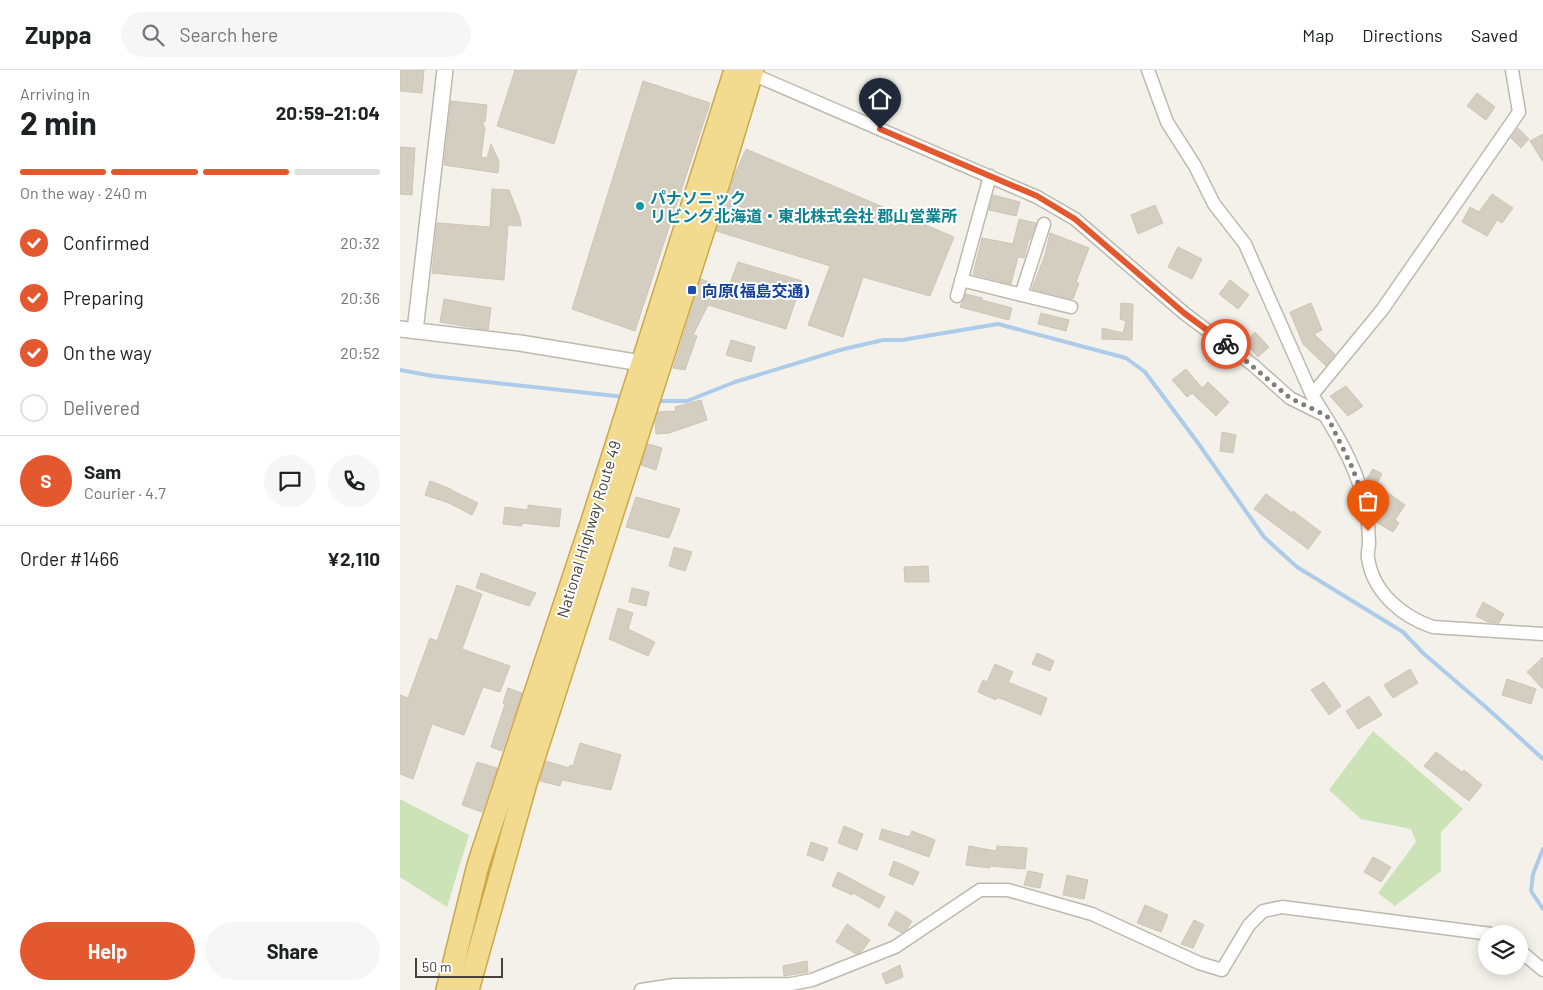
<!DOCTYPE html>
<meta charset="utf-8">
<style>
:root{--surface:#fff;--page:#f6f6f6;--text:#202124;--muted:#757577;--line:#e0e0e0;--accent:#e45830}
body{margin:0;font-family:Barlow,"Noto Sans JP",sans-serif;background:var(--page);color:var(--text);height:100vh;display:flex;flex-direction:column;font-size:19px;white-space:nowrap}
*{box-sizing:border-box;margin:0}
p{font-size:16px;color:var(--muted)}
.icon{flex:none;width:28px;height:28px;fill:none;stroke:currentColor;stroke-width:2;stroke-linecap:round;stroke-linejoin:round}
.map{position:relative;flex:1;overflow:hidden}
.details{display:flex;flex-direction:column;background:var(--surface);width:400px}
.details>*{flex:none}
.controls{position:absolute;left:1078px;top:855px;display:grid;gap:10px}
.controls a{display:grid;place-items:center;width:50px;height:50px;border-radius:50%;background:var(--surface);box-shadow:0 2px 12px #0003;font-size:25px}
.scale{position:absolute;left:15px;bottom:12px;width:88px;box-sizing:border-box;padding-left:5px;border:2px solid #474239;border-top:0;font-size:14px;line-height:18px;white-space:nowrap;color:#474239;-webkit-text-stroke:4px #fff;paint-order:stroke}
.pin{position:absolute;display:grid;place-items:center;width:42px;height:42px;color:#fff;margin:-51px -21px;border-radius:50% 50% 50% 0;rotate:-45deg;box-shadow:0 0 5px #0007}
.pin .icon{rotate:45deg}
.courier{position:absolute;display:grid;place-items:center;width:50px;height:50px;margin:-25px;border:4px solid #e45830;border-radius:50%;background:#fff;color:#222;box-shadow:0 1px 6px #0007}
.overview em{font-style:normal;font-weight:700}
.overview div{display:flex;flex-direction:column-reverse}
.overview{display:flex;align-items:center;justify-content:space-between;height:85px;padding:0 20px}
h1{font-size:32px;font-weight:700;line-height:38px}
.bar{display:grid;grid-template-columns:repeat(4,1fr);gap:8px 5px;align-content:center;height:60px;padding:0 20px}
.bar i{height:6px;border-radius:4px;background:var(--line)}
.bar .selected{background:var(--accent)}
.bar p{grid-column:span 4}
.line{display:flex;align-items:center;gap:12px;padding:0 20px;border-top:1px solid var(--line)}
.line div{flex:1}
.round{display:grid;place-items:center;flex:none;width:52px;height:52px;border-radius:26px;background:var(--page)}
ol{padding:0 20px;list-style:none}
li{display:flex;align-items:center;gap:15px;height:55px}
li p{margin-inline-start:auto}
li .icon{padding:5px;border-radius:50%;background:var(--accent);color:#fff;stroke-width:4}
li:last-child{color:var(--muted)}
li i{width:28px;height:28px;border:2px solid var(--line);border-radius:50%}
.action{display:flex;gap:10px;margin-top:auto;padding:10px 20px}
.action a{flex:1;height:58px;border-radius:30px;background:var(--accent);color:#fff;font-size:20px;font-weight:700;line-height:58px;text-align:center}
.action a+a{background:var(--page);color:var(--text)}
header{display:flex;align-items:center;gap:30px;box-sizing:border-box;height:70px;padding:0 25px;background:var(--surface);border-bottom:1px solid var(--line)}
header strong{font-size:24px}
nav{display:flex;gap:28px;margin-inline-start:auto;font-size:18px}
.search{width:350px;height:45px;background:var(--page);display:flex;align-items:center;gap:12px;box-sizing:border-box;padding:0 18px;border-radius:28px;color:var(--muted);font-size:19px}
main{display:flex;flex:1;min-height:0}
.map>svg:first-child{display:block}
</style>
<header>
<strong>Zuppa</strong>
<div class="search"><svg class="icon" aria-label="search" viewBox="0 0 24 24"><circle cx="10" cy="10" r="6"/><path d="M15 15l6 6"/></svg>Search here</div>
<nav><a>Map</a><a>Directions</a><a>Saved</a></nav>
</header>
<main>
<section class="details">
<div class="overview"><div><h1>2 min</h1><p>Arriving in</p></div><em>20:59–21:04</em></div>
<div class="bar"><i class="selected"></i><i class="selected"></i><i class="selected"></i><i></i><p>On the way · 240 m</p></div>
<ol>
<li><svg class="icon" aria-label="check" viewBox="0 0 24 24"><path d="M5 12l5 5 9-10"/></svg>Confirmed<p>20:32</p></li>
<li><svg class="icon" aria-label="check" viewBox="0 0 24 24"><path d="M5 12l5 5 9-10"/></svg>Preparing<p>20:36</p></li>
<li><svg class="icon" aria-label="check" viewBox="0 0 24 24"><path d="M5 12l5 5 9-10"/></svg>On the way<p>20:52</p></li>
<li><i></i>Delivered</li>
</ol>
<div class="line" style="height:90px"><b class="round" style="background:var(--accent);color:#fff">S</b><div><b>Sam</b><p>Courier · 4.7</p></div><a class="round"><svg class="icon" aria-label="chat" viewBox="0 0 24 24"><path d="M4 5h16v11H9l-5 4z"/></svg></a><a class="round"><svg class="icon" aria-label="phone" viewBox="0 0 24 24"><path d="M5 4h4l2 5-3 2q2 4 5 5l2-3 5 2v4C11 20 4 13 5 4z"/></svg></a></div>
<div class="line" style="height:65px"><div>Order #1466</div><b>¥2,110</b></div>
<div class="action"><a>Help</a><a>Share</a></div>
</section>
<div class="map">
<svg width="1143" height="920" viewBox="0 0 1143 920">
<rect width="100%" height="100%" fill="#f3f1ea"/>
<path fill="#cce3b7" d="M973,661L1063,739L1041,762V801L995,836L978,823L1016,772L1011,759L961,749L929,720Z
M0,729L69,765L47,837L0,807Z"/>
<g fill="none" stroke-linecap="round" stroke-linejoin="round">
<path stroke="#adcce9" stroke-width="4" d="M0,300L33,306L225,327
M257,331H287L335,312L440,280L483,270H502L598,254L726,288L745,302L798,373L864,467L897,497L1003,562L1023,583L1088,639L1143,689
M1143,779L1133,804L1131,821L1143,839"/>
</g>
<path fill="#d4cec1" stroke="#cec6b5" d="M0,0H24L22,23L0,21Z
M115,0H177L154,74L97,56Z
M243,11L310,33L235,261L172,239Z
M1077,23L1095,37L1086,50L1067,36Z
M51,31L87,35L85,52L82,51L85,58L81,87L87,88L91,74L99,91L98,103L44,95Z
M1118,58L1129,69L1121,78L1111,68Z
M1143,64V92L1130,71Z
M0,77L15,78L12,125L0,124Z
M346,79L554,167L530,226L463,207L443,267L408,255L430,196L316,161L335,104Z
M92,119L109,120L120,148L121,156L108,155L104,210L32,203L37,153L90,157Z
M1092,124L1113,138L1102,153L1097,150L1087,166L1062,152L1070,137L1079,142Z
M593,125L620,132L616,146L589,140Z
M755,135L763,153L738,164L731,145Z
M619,149L636,153L630,170L629,169L624,188L618,187L611,214L573,204L582,168L613,174Z
M650,163L689,178L676,212L679,213L673,229L632,219L645,185Z
M778,177L802,189L792,209L768,197Z
M338,192L402,211L386,259L308,235L293,265L297,266L285,300L273,298L301,209L328,219Z
M830,210L849,225L838,239L819,224Z
M566,224L582,228V230L612,238L609,250L560,237Z
M44,229L91,238L88,260L40,252Z
M721,233L733,234L732,270L702,269V258L723,263L726,251L720,249Z
M911,233L922,260L914,264L935,284L926,296L903,274L890,242Z
M641,243L669,250L666,261L638,254Z
M855,262L869,277L858,287L846,273Z
M331,270L355,277L351,292L326,285Z
M786,299L802,318L808,312L829,332L816,346L792,323L787,327L772,310Z
M946,316L963,336L948,346L930,326Z
M301,330L307,350L269,363L256,364L255,351L258,342L276,341L275,337Z
M822,362L836,365L833,383L820,381Z
M248,374L262,378L256,400L241,395Z
M973,399L982,404L973,421L969,418L966,410Z
M30,411L51,419V420L78,433L72,445L49,433L25,425Z
M984,420L1005,435L995,450L999,453L993,462L976,452L975,448L982,438L976,433Z
M866,424L892,443L893,441L921,462L908,479L854,439Z
M236,427L280,439L269,468L226,457Z
M128,435L161,439L159,457L122,453V456L103,454L105,437L128,440Z
M274,477L292,482L285,501L269,496Z
M528,496L529,512H505L504,497Z
M81,503L136,523L129,536L76,518Z
M57,515L82,524L62,579L110,596L100,622L83,617L64,665L32,654L13,709L0,704V625L8,628L30,568L37,571Z
M232,518L249,522L246,536L229,532Z
M1083,532L1104,544L1099,553L1088,552L1076,546Z
M218,538L233,543L228,559L255,572L248,586L209,569Z
M637,583L654,591L650,601L632,594Z
M1143,587V619L1127,602Z
M595,594L613,602L608,612L647,628L641,645L597,627L596,630L578,622L583,610L587,612Z
M1010,599L1018,613L993,628L984,615Z
M1107,609L1136,619L1131,634L1102,625Z
M924,612L941,636L929,645L911,620Z
M108,618L122,623L102,681L91,677L105,634L103,633Z
M969,626L982,645L958,659L946,641Z
M180,673L221,685L211,720L162,710L160,716L140,711L146,691L169,698L170,695L173,696Z
M1036,682L1062,702L1064,700L1082,715L1069,731L1024,696Z
M77,692L97,698L82,742L62,735Z
M444,756L463,764L457,780L438,773Z
M482,759L509,767L512,761L535,770L529,787L479,769Z
M411,772L428,778L423,791L407,785Z
M569,776L596,781L597,776L627,778L625,799L590,796V798L566,795Z
M973,787L991,797L981,812L964,802Z
M494,791L519,802L513,815L489,805Z
M628,801L643,804L640,818L624,815Z
M438,802L485,827L479,838L453,823L452,825L432,816Z
M667,805L688,810L684,829L663,825Z
M745,835L768,845L761,862L737,853Z
M496,841L512,851L507,859L502,863L488,855Z
M794,850L804,855L793,878L781,874Z
M447,854L470,870L462,881L456,884L436,872Z
M407,891L408,902L384,906L383,896Z
M500,895L503,907L486,914L482,904Z"/>
<g fill="none" stroke-linecap="round" stroke-linejoin="round">
<g stroke="#beb9ae" stroke-width="15">
<path id="minor" d="M748,0L767,52L795,96L814,134L845,174L912,325C932,356 954,391 963,427C967,442 969,458 969,473C969,478 967,484 968,488C973,523 1003,547 1033,557L1143,564
M352,4L637,127L675,149L784,243L853,295L890,328L924,345
M561,210L671,237
M621,225L644,154
M557,226L590,106
M912,325L982,240L1119,42L1112,0
M1119,880L1143,900
M241,920L274,915L391,914L412,910L495,877L580,820H608L692,844L799,893L822,900L849,855L863,841L882,837L1091,864"/>
</g>
<g stroke="#beb9ae" stroke-width="18">
<path id="tertiary" d="M0,259L120,273L241,293
M15,261L45,0"/>
</g>
<g stroke="#cea74a" stroke-width="24">
<path id="trunk" d="M47,920L78,795L192,451L335,0
M68,920L126,713L321,106L353,0"/>
</g>
<use href="#minor" stroke="#fff" stroke-width="12"/>
<use href="#tertiary" stroke="#fff" stroke-width="15"/>
<use href="#trunk" stroke="#f2da8e" stroke-width="21"/>
</g>
<g fill="none" stroke-linecap="round" stroke-linejoin="round">
<path stroke="#837f77" stroke-width="5" stroke-dasharray="0 9" d="M826,274L890,328L927,346L952,397L963,426L968,461"/>
<path stroke="#e45830" stroke-width="6" d="M480,59L637,126L675,149L784,243L826,274"/>
</g>
<circle fill="#0f9aa8" stroke="#fff" stroke-width="2" cx="240" cy="136" r="5"/>
<rect fill="#1a4fb4" stroke="#fff" stroke-width="2" x="287" y="215" width="10" height="10" rx="2.5"/>
<g text-anchor="middle" dominant-baseline="central" stroke-width="4" stroke-linejoin="round" paint-order="stroke">
<g font-size="16" font-weight="bold" fill="#0d838f" stroke="#fff" text-anchor="start">
<text x="250" y="127">パナソニック<tspan x="250" dy="18">リビング北海道・東北株式会社 郡山営業所</tspan></text>
</g>
<g font-size="16" font-weight="bold" fill="#164399" stroke="#fff" text-anchor="start">
<text x="302" y="220">向原(福島交通)</text>
</g>
<g font-size="16" fill="#474239" stroke="#fff">
<text transform="translate(188 459) rotate(-73)">National Highway Route 49</text>
</g>
</g>
</svg>
<div class="controls">
<a><svg class="icon" aria-label="layers" viewBox="0 0 24 24"><path d="M12 4l9 5-9 5-9-5zM3 14l9 5 9-5"/></svg></a>
</div>
<div class="scale">50 m</div>
<div class="pin" style="left:968px;top:461px;background:#ea580c"><svg class="icon" aria-label="bag" viewBox="0 0 24 24"><path d="M5 8h14l-1 12H6zM9 8a3 3 0 0 1 6 0"/></svg></div>
<div class="pin" style="left:480px;top:59px;background:#1f2937"><svg class="icon" aria-label="home" viewBox="0 0 24 24"><path d="M3 11l9-7 9 7M6 9v11h12V9"/></svg></div>
<div class="courier" style="left:826px;top:274px"><svg class="icon" aria-label="bike" viewBox="0 0 24 24"><circle cx="6" cy="16" r="4"/><circle cx="18" cy="16" r="4"/><path d="M6 16l4-8h5l3 8M10 8l3 8H6M13 5h3"/></svg></div>
</div>
</main>
